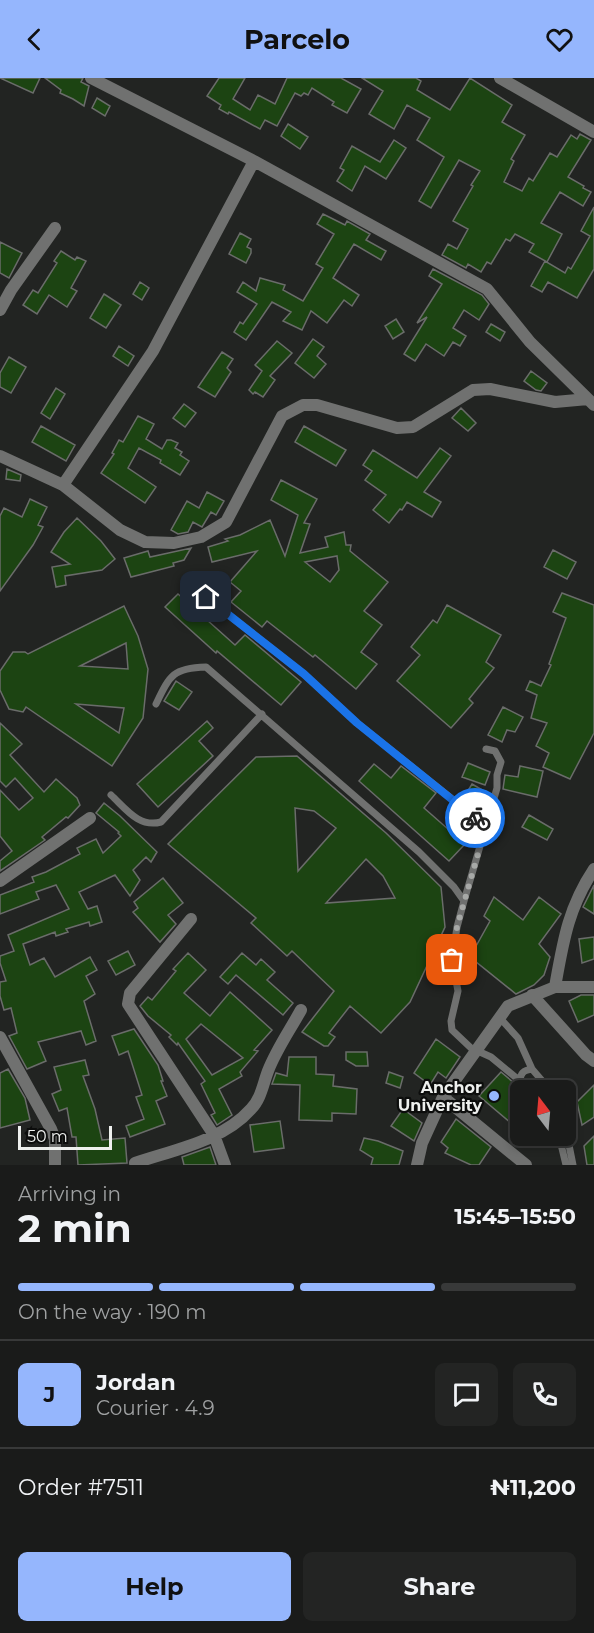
<!DOCTYPE html>
<meta charset="utf-8">
<style>
:root{--surface:#1a1b1a;--page:#232423;--text:#f1f3f6;--muted:#9fa1a2;--line:#383939;--accent:#95b6fd}
body{margin:0;font-family:Montserrat,sans-serif;background:var(--page);color:var(--text);height:100vh;display:flex;flex-direction:column;font-size:22px;white-space:nowrap}
*{box-sizing:border-box;margin:0}
p{font-size:20px;color:var(--muted)}
.icon{flex:none;width:33px;height:33px;fill:none;stroke:currentColor;stroke-width:2;stroke-linecap:round;stroke-linejoin:round}
.map{position:relative;height:1087px;overflow:hidden}
.sheet{display:flex;flex-direction:column;background:var(--surface);flex:1}
.sheet>*{flex:none}
.needle{width:39px;rotate:344deg}
.buttons{position:absolute;left:510px;top:1002px;display:grid;gap:12px}
.buttons a{display:grid;place-items:center;width:66px;height:66px;border-radius:9px;background:var(--surface);box-shadow:0 3px 9px #0003,0 0 0 2px var(--line);font-size:30px}
.scale{position:absolute;left:18px;bottom:15px;width:94px;box-sizing:border-box;padding-left:6px;border:3px solid #eef0ee;border-top:0;font-size:16px;line-height:21px;white-space:nowrap;color:#eef0ee;-webkit-text-stroke:4px #0c0d0c;paint-order:stroke}
.pin{position:absolute;display:grid;place-items:center;width:51px;height:51px;color:#fff;margin:-26px;border-radius:12px;box-shadow:0 3px 9px #0006}
.courier{position:absolute;display:grid;place-items:center;width:60px;height:60px;margin:-30px;border:4px solid #1a73e8;border-radius:50%;background:#fff;color:#222;box-shadow:0 2px 8px #0007}
.head em{font-style:normal;font-weight:700}
.head div{display:flex;flex-direction:column-reverse}
.head{display:flex;align-items:center;justify-content:space-between;height:102px;padding:0 18px}
h1{font-size:39px;font-weight:700;line-height:45px}
.bar{display:grid;grid-template-columns:repeat(4,1fr);gap:9px 6px;align-content:center;height:72px;padding:0 18px}
.bar i{height:8px;border-radius:4px;background:var(--line)}
.bar .current{background:var(--accent)}
.bar p{grid-column:span 4}
.line{display:flex;align-items:center;gap:15px;padding:0 18px;border-top:2px solid var(--line)}
.line div{flex:1}
.round{display:grid;place-items:center;flex:none;width:63px;height:63px;border-radius:9px;background:var(--page)}
.cta{display:flex;gap:12px;margin-top:auto;padding:12px 18px}
.cta a{flex:1;height:69px;border-radius:9px;background:var(--accent);color:#111;font-size:24px;font-weight:700;line-height:69px;text-align:center}
.cta a+a{background:var(--page);color:var(--text)}
header{display:flex;justify-content:space-between;align-items:center;height:78px;padding:0 18px;background:var(--accent);color:#111;font-size:27px;font-weight:700}
.map>svg:first-child{display:block}
</style>
<header><svg class="icon" aria-label="back" viewBox="0 0 24 24"><path d="M15 5l-7 7 7 7"/></svg>Parcelo<svg class="icon" aria-label="heart" viewBox="0 0 24 24"><path d="M12 20l-8-8c-3-5 5-10 8-4 3-6 11-1 8 4z"/></svg></header>
<div class="map">
<svg width="594" height="1087" viewBox="0 0 594 1087">
<rect width="100%" height="100%" fill="#222422"/>
<path fill="#1c4412" stroke="#6a6c6a" stroke-width="1.5" fill-rule="evenodd" d="M0,0H40L33,15Z
M45,0H83L81,4L89,8L84,28L73,21L60,15L61,12Z
M219,0H245L233,21L250,32L258,17L275,26L287,0H341L361,11L347,35L332,27L334,24L312,10L308,17L304,15L301,18L295,15L277,48L265,42L260,51L229,34L228,36L219,31L221,27L207,18Z
M362,0H416L421,3L417,12L450,32L470,0L512,27L502,44L525,57L511,81L514,83L504,104L522,113L529,100L533,103L550,75L557,79L571,57L577,61L580,56L591,62L568,99L584,108L583,110L591,114L583,128L560,114L541,145L562,156L547,184L529,174L534,166L515,156L510,163L506,161L491,186L487,184L481,194L468,186L466,190L442,177L448,166L457,171L468,151L453,143L473,108L471,107L480,93L459,82L431,130L419,123L444,79L417,62L430,40L407,27L394,51L369,36L383,13Z
M97,20L110,28L105,38L92,30Z
M288,46L308,59L300,71L281,58Z
M394,62L406,70L386,101L365,88L352,113L337,103L344,92L340,90L352,68L380,84Z
M594,129V191L577,220L548,204L542,214L531,208L545,183L565,195L568,189L571,191L590,158L581,153Z
M323,136L345,147L347,143L370,156L366,162L386,173L381,182L354,166L333,200L359,217L352,228L344,222L327,245L311,233L302,252L283,243L291,234L272,224L246,262L234,254L240,244L243,246L257,226L237,214L243,204L256,213L260,200L285,207L283,212L303,223L323,190L316,186L334,156L317,146Z
M240,155L251,161L247,169L251,171V175L246,185L229,176Z
M0,164L22,175L9,200L0,195Z
M61,173L75,182L77,179L86,183L71,210L77,213L67,229L49,217L37,236L23,227L33,212L38,215L57,185L54,183Z
M433,191L482,217L489,226L479,242L464,232L453,250L466,258L460,268L453,264L444,278L426,266L415,283L404,276L427,239L417,245L442,206L429,198Z
M140,204L149,210L142,222L133,216Z
M104,216L121,227L106,250L90,240Z
M396,241L404,254L393,261L385,248Z
M491,246L505,254L500,263L486,254Z
M313,261L324,269L317,278L326,286L314,300L295,285Z
M277,263L292,275L270,298L275,302L263,319L255,314L253,316L249,312L262,293L255,287Z
M119,268L134,278L128,288L113,278Z
M222,274L233,281L227,290L231,294L215,319L198,309Z
M9,279L26,289L11,315L0,309V295Z
M531,293L547,305L541,313L536,312L524,303Z
M56,310L65,316L50,341L41,335Z
M184,326L196,335L185,349L173,340Z
M461,330L476,345L468,353L452,340Z
M138,338L154,346L146,361L162,371L167,362H171L178,365L175,370L182,374L180,377L189,383L180,397L160,385L161,382L139,370L128,390L156,409L145,425L101,395L114,376L112,375L119,362L123,364Z
M41,348L75,367L66,383L32,364Z
M304,348L346,372L336,388L295,364Z
M440,370L451,378L424,414L441,424L432,439L407,424L402,432L400,431L389,445L373,432L386,417L365,402L372,393L363,387L373,372L417,400Z
M7,391L21,397L20,403L6,401Z
M281,402L317,421L304,445L310,446L300,475L328,469L325,459L344,454L346,467H351L350,473L388,504L364,533L382,547L361,574L377,586L356,611L315,577L313,579L267,543L262,549L231,524L241,513L230,504L257,473L212,484L208,469L228,463L225,461L240,457L270,442L285,478L298,437L271,422ZM337,478L339,492L330,504L305,484Z
M207,414L224,423L216,437L211,434L202,449L193,444L188,454L178,456L171,452L187,423L199,430Z
M30,421L47,429L38,447L43,449L33,467L0,513V438L4,430L22,439Z
M77,440L101,463L115,481L102,492L65,498L66,507L56,509L52,489L70,486L51,474L64,454Z
M191,470L184,482L173,485L174,488L131,499L124,480L148,473L150,479Z
M553,472L576,484L567,501L544,489Z
M562,515L594,527V655L570,701L543,689L549,675L536,668L547,645L531,640L537,617L526,612L530,603L541,608L551,587L549,586L566,540L553,534Z
M178,516L235,567L245,557L301,604L281,627L217,573L216,575L165,529Z
M447,527L501,557L486,584L494,590L469,621L473,625L451,650L397,603L420,577L411,569L433,542L437,545Z
M124,528L138,558L148,591L143,640L112,688L26,629L23,634L9,631L0,612V593L13,574H25L28,576ZM126,565L128,591L80,588ZM76,626L124,630L119,655Z
M176,603L192,614L179,632L164,623Z
M503,629L523,639L515,654L507,652L502,664L488,657Z
M207,643L213,650L199,663L213,678L158,729L137,706Z
M0,645L22,666L10,677L44,714L56,701L77,720L80,727L68,740L66,739L42,759L45,762L0,793V783L12,773L0,758V712L19,732L33,720L15,700L6,709L0,703Z
M297,678L386,755L441,809L445,849L410,924L381,955L350,928L329,955L335,959L328,968H324L302,954L334,913L292,873L287,878L251,845L256,840L168,766L256,679ZM295,730L314,733L336,750L298,793ZM366,781L383,798L395,820L326,825Z
M468,685L490,694L485,707L462,699Z
M374,686L391,700L401,688L436,715L424,730L465,766L449,783L359,703Z
M520,688L543,693L537,719L503,711L505,697L518,699Z
M472,706L489,716L488,722L466,716Z
M104,725L120,738L157,774L151,784L146,779L133,792L140,802L130,818L115,797L79,814L88,831L97,828L102,844L90,848L89,844L66,851L68,854L56,858L55,854L23,866L30,887L44,880L55,899L90,879L97,892L86,898L95,916L84,923L96,963L86,967L81,953L38,964L46,983L27,991L9,958L17,955L11,930L4,932L0,918V904L6,903L0,885V878L14,873L8,857L69,831L56,807L36,814L39,821L0,836V817L34,804L32,799L46,794L80,776L77,770L96,761L103,775L121,758L118,755L119,754L96,735Z
M529,737L553,751L547,762L522,749Z
M163,800L183,825L168,837L176,846L160,864L133,834L138,830L134,824Z
M594,807V836L583,829Z
M494,819L523,842L539,819L561,836L539,866L550,879L544,897L534,907L516,916L470,879L490,843L484,838Z
M594,859V881L582,885L579,861Z
M128,873L135,887L116,897L108,883Z
M188,875L206,892L184,915L210,938L230,914L272,952L254,972L258,973L240,994L242,998L219,1011L232,1037L217,1047L211,1037L215,1035L201,1006L205,1003L178,965L177,967L169,959L171,957L148,938L140,928L148,919L152,922L176,893L173,891ZM201,946L243,980L212,997L186,961Z
M242,875L256,887L261,881L275,894L267,902L293,925L283,937L236,897L228,906L220,899Z
M581,917H594V937L578,944L569,923Z
M134,951L158,987L163,1003H161L167,1018L156,1023L165,1046L130,1059L126,1048L144,1041L136,1019L142,1017L128,973L119,977L112,958Z
M436,961L460,979L446,1000L438,994L430,1007L414,995Z
M346,974H367L368,988H356L346,982Z
M289,979H316V996L334,997L333,1008L357,1011L356,1036L332,1035V1043L299,1042L300,1007L272,1006L276,995L287,998Z
M85,982L89,997L83,998L95,1031L102,1062L125,1060L127,1085L78,1087L76,1059H72L67,1030L59,1033L52,1016L61,1012L54,989Z
M8,991L25,1020L30,1042L0,1050V995Z
M389,994L403,999L400,1010L386,1005Z
M501,994L520,1010V1051L513,1044L512,1046L479,1018Z
M594,1007V1039L582,1047L577,1024Z
M403,1031L422,1045L414,1063L391,1048Z
M456,1041L491,1069L479,1087H471L445,1075L448,1070L441,1064Z
M280,1043L284,1070L254,1074L250,1047Z
M594,1058V1087H587L584,1068Z
M364,1060L378,1063L403,1073L399,1087H371L373,1080L360,1072Z
M210,1069L216,1087H184L182,1079Z"/>
<g fill="none" stroke-linecap="round" stroke-linejoin="round">
<path stroke="#707170" stroke-width="7" d="M206,519L304,596L357,645L486,748
M156,626C170,597 173,590 206,589L419,774L454,809L464,823L457,849L452,882L458,913L451,943L452,952L471,970L491,979L520,1003L535,1012
M111,717C126,731 139,750 161,744L262,636
M464,823L497,710V697L501,684L495,673L486,671
M499,939L518,960L532,991
M520,1003C520,995 524,992 532,991L550,1012
M566,1052L573,1087
M559,1058L566,1087"/>
<path stroke="#707170" stroke-width="12" d="M91,0L254,83L487,211L530,264L594,327
M500,0L594,54
M0,232L11,212L55,150
M0,378L63,407L120,452L145,464L174,465L201,459L226,444L282,338L303,327H317L397,350L413,349L473,312L490,311L555,324L588,321
M63,407L153,273L254,83
M0,803L90,740
M191,841L130,915L128,926L214,1057L225,1087
M555,909C563,864 568,830 594,791
M532,917L586,977L594,983
M0,959L51,1051L55,1061V1087
M443,1019L526,1087
M135,1085C173,1072 223,1063 251,1031C261,1021 263,1006 268,993C276,972 290,952 301,932
M417,1087L422,1065L443,1019L508,928L555,909H594"/>
</g>
<g fill="none" stroke-linecap="round" stroke-linejoin="round">
<path stroke="#a7a9a7" stroke-width="6" stroke-dasharray="0 10.8" d="M452,882L457,849L486,748L475,740"/>
<path stroke="#1a73e8" stroke-width="8" d="M206,519L304,596L357,645L475,740"/>
</g>
<circle fill="#95b6fd" stroke="#0c0d0c" stroke-width="2" cx="494" cy="1018" r="6"/>
<g text-anchor="middle" dominant-baseline="central" stroke-width="4.5" stroke-linejoin="round" paint-order="stroke">
<g font-size="16" font-weight="bold" fill="#eef0ee" stroke="#0c0d0c" text-anchor="end">
<text x="482" y="1009">Anchor<tspan x="482" dy="18">University</tspan></text>
</g>
</g>
</svg>
<div class="buttons">
<a><svg class="needle" viewBox="-14 -14 28 28"><path d="M0-13l5 13h-10z" fill="#e53935"/><path d="M0 13l5-13h-10z" fill="#9fa1a2"/></svg></a>
</div>
<div class="scale">50 m</div>
<div class="pin" style="left:452px;top:882px;background:#ea580c"><svg class="icon" aria-label="bag" viewBox="0 0 24 24"><path d="M5 8h14l-1 12H6zM9 8a3 3 0 0 1 6 0"/></svg></div>
<div class="pin" style="left:206px;top:519px;background:#1f2937"><svg class="icon" aria-label="home" viewBox="0 0 24 24"><path d="M3 11l9-7 9 7M6 9v11h12V9"/></svg></div>
<div class="courier" style="left:475px;top:740px"><svg class="icon" aria-label="bike" viewBox="0 0 24 24"><circle cx="6" cy="16" r="4"/><circle cx="18" cy="16" r="4"/><path d="M6 16l4-8h5l3 8M10 8l3 8H6M13 5h3"/></svg></div>
</div>
<section class="sheet">
<div class="head"><div><h1>2 min</h1><p>Arriving in</p></div><em>15:45–15:50</em></div>
<div class="bar"><i class="current"></i><i class="current"></i><i class="current"></i><i></i><p>On the way · 190 m</p></div>
<div class="line" style="height:108px"><b class="round" style="background:var(--accent);color:#111">J</b><div><b>Jordan</b><p>Courier · 4.9</p></div><a class="round"><svg class="icon" aria-label="chat" viewBox="0 0 24 24"><path d="M4 5h16v11H9l-5 4z"/></svg></a><a class="round"><svg class="icon" aria-label="phone" viewBox="0 0 24 24"><path d="M5 4h4l2 5-3 2q2 4 5 5l2-3 5 2v4C11 20 4 13 5 4z"/></svg></a></div>
<div class="line" style="height:78px"><div>Order #7511</div><b>₦11,200</b></div>
<div class="cta"><a>Help</a><a>Share</a></div>
</section>
